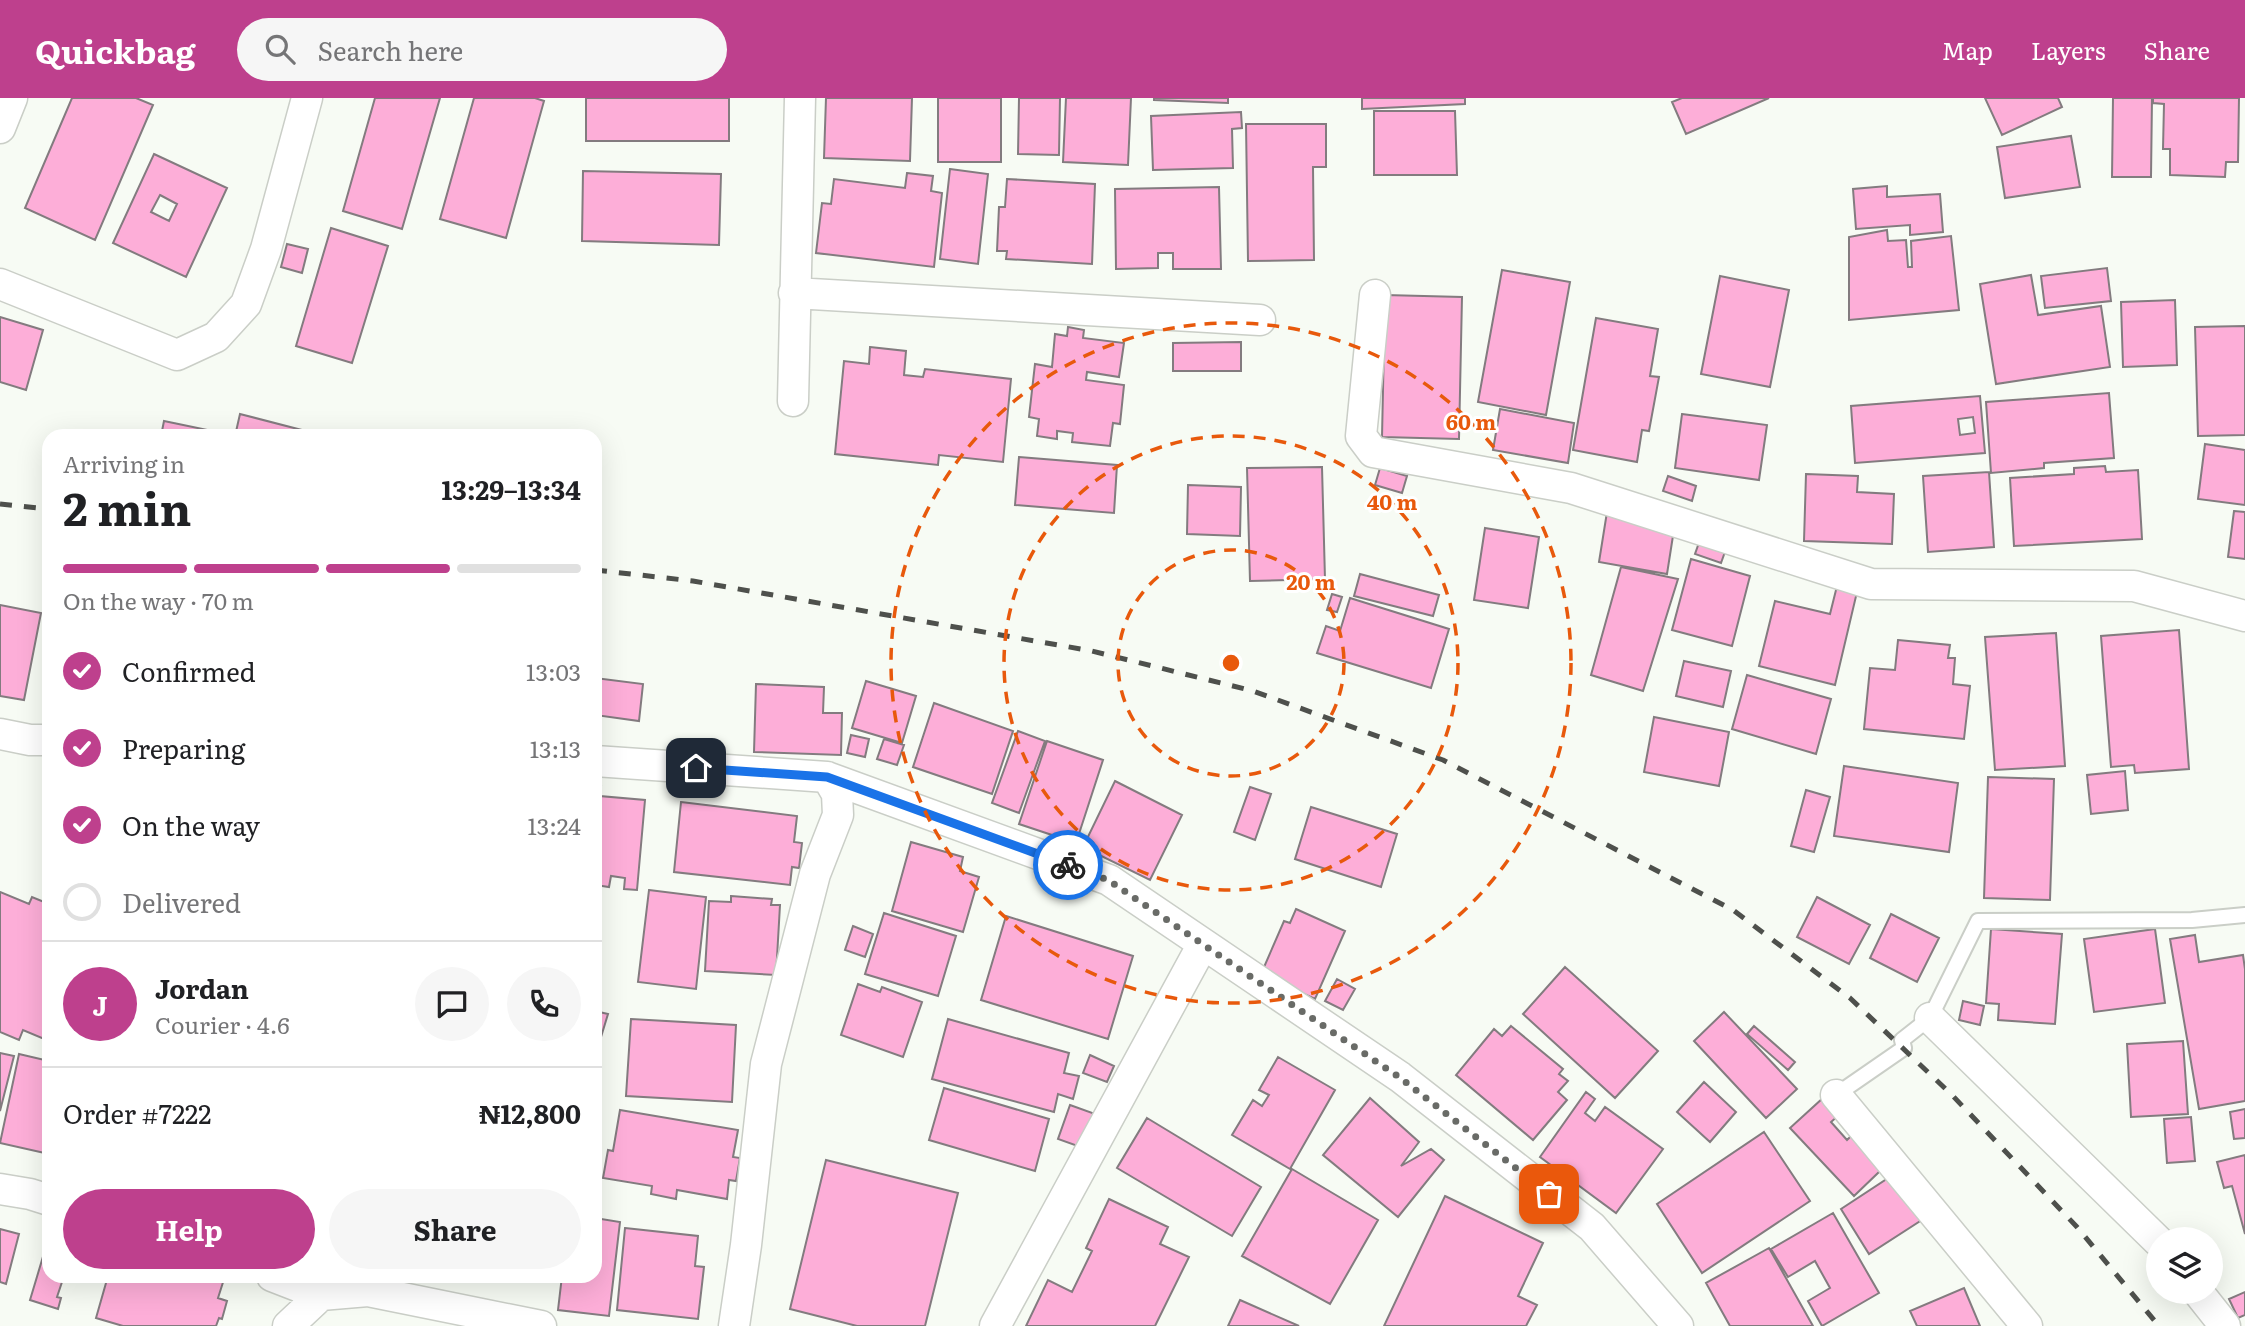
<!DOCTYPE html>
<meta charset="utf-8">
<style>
:root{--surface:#fff;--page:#f6f6f6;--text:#202124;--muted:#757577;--line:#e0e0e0;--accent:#be408d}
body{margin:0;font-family:Literata,serif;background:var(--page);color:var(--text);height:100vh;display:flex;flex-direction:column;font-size:26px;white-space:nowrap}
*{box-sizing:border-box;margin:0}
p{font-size:23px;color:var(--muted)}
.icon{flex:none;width:38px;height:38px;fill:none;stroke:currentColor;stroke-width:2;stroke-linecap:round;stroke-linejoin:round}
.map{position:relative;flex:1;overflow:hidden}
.details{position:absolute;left:42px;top:331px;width:560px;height:854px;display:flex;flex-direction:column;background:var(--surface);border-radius:21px;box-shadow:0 7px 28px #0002}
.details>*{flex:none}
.buttons{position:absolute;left:2146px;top:1129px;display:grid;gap:14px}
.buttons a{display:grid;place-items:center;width:77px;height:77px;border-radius:50%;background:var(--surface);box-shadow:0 7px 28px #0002;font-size:35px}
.pin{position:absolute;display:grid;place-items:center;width:60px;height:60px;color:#fff;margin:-30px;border-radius:14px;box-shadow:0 4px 10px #0006}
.courier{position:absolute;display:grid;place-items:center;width:70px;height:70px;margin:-35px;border:5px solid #1a73e8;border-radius:50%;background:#fff;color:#222;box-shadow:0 2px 9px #0007}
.summary em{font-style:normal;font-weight:700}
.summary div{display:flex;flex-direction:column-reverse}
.summary{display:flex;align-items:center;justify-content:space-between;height:119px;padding:0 21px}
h1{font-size:46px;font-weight:700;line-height:52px}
.bar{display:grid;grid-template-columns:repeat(4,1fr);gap:10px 7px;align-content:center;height:84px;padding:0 21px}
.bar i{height:9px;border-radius:5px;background:var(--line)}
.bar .current{background:var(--accent)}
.bar p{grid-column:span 4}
.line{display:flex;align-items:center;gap:18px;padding:0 21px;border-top:2px solid var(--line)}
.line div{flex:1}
.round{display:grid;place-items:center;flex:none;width:74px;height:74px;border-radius:37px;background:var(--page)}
ol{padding:0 21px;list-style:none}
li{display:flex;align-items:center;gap:21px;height:77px}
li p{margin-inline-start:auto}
li .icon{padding:7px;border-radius:50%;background:var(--accent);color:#fff;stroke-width:4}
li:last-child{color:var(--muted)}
li i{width:38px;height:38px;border:4px solid var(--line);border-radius:50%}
.action{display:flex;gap:14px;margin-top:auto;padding:14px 21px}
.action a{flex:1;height:80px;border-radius:42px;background:var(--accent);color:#fff;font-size:28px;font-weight:700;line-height:80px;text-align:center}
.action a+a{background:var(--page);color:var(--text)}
header{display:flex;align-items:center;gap:42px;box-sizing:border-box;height:98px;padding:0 35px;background:var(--accent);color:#fff}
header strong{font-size:33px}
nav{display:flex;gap:38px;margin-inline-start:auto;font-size:24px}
.search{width:490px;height:63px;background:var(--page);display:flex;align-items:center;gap:18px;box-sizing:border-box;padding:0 24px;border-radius:38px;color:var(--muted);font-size:26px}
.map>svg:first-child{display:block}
</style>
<header>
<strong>Quickbag</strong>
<div class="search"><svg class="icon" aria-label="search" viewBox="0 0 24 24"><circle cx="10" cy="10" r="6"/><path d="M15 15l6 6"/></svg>Search here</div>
<nav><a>Map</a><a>Layers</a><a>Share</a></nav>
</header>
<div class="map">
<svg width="2245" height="1228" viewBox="0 0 2245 1228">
<rect width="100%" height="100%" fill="#f7fbf4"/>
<path fill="#fdaed8" stroke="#837b7f" stroke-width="2" fill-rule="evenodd" d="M72,0H136L153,7L95,142L25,110Z
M375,0H440L402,131L343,113Z
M474,0H535L544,3L506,140L440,121Z
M586,0H729V43H586Z
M826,0H912L910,63L824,60Z
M938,0H1001V64H938Z
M1019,0H1060L1059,57L1018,56Z
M1066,0H1131L1128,67L1063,64Z
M1154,0H1228V5L1154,2Z
M1362,0H1465V6L1362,11Z
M1682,0H1769L1686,36L1672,4Z
M1985,0H2058L2062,9L2002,37Z
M2113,0H2152L2151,79H2112Z
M2153,0H2239L2238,64H2226L2225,79L2170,77V51H2163L2164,6L2153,5Z
M1374,13H1455L1457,77H1374Z
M1241,14L1242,30L1232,31L1233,70L1153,72L1151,18Z
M1246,26H1326V69H1313L1314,162L1248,163Z
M2071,38L2080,89L2005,100L1997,49Z
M154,56L227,90L186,179L113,145ZM160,97L177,106L169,123L151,114Z
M950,71L988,76L978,166L940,161Z
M583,73L721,76L719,147L582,143Z
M907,75L933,78L931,93L942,95L934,169L816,155L822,105L831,106L834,81L905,90Z
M1007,81L1095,86L1092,166L1006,161L1007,153H997L999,109H1005Z
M1887,88V99L1940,96L1943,134L1910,137V127L1856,131L1853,91Z
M1219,89L1221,171H1173V155H1158V170L1116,171L1115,91Z
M331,130L388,148L352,265L296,248Z
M1887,132L1888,143L1906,142L1908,169H1912L1911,143L1951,138L1959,212L1849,222V139Z
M287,146L308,151L302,175L281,169Z
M2107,170L2111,203L2045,210L2041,178Z
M1502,172L1570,184L1546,317L1478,304Z
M2031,177L2038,217L2101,208L2110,269L1996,286L1980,186Z
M1720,178L1789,192L1770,289L1701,276Z
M1385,197L1462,199L1459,341L1382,339Z
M2175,202L2177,267L2123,269L2121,204Z
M0,219L43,232L26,292L0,284Z
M1596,220L1658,231L1650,278L1659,279L1649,333L1642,332L1637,364L1573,352Z
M2245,228V337L2198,338L2195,229Z
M1068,229L1084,232L1083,240L1124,245L1119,279L1087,274L1086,282L1124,287L1120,326L1113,325L1110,348L1072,344L1073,335L1057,333V341L1037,338L1039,321L1029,319L1035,266L1052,269L1055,236L1067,238Z
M1241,244V273H1173V245Z
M870,249L906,253L904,277L923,279L925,271L1011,281L1003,364L939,357L938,367L835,356L844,263L869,266Z
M2109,295L2114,360L2044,365V370L1991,375L1986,304Z
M1980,298L1985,355L1855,365L1851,308ZM1973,319L1975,335L1960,337L1958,321Z
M1500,311L1574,325L1568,365L1493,352Z
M240,316L325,338H235Z
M1682,316L1767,327L1759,382L1675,370Z
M164,323L217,334L216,338H161Z
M2205,346L2245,352V407L2198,401Z
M1019,359L1117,367L1114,415L1015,407Z
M2105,368L2106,374L2138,372L2142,441L2014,448L2010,380L2074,376V370Z
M1322,369L1325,481L1250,483L1247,370Z
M1380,370L1407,378L1402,395L1375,387Z
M1989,374L1994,449L1928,454L1923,378Z
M1806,376L1858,378L1857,394L1894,396L1892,446L1804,443Z
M1668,378L1696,388L1692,403L1663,393Z
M1188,387L1241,389L1240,438L1187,436Z
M2234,413L2245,414V461L2228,459Z
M1607,414L1675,425L1667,476L1599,464Z
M1485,430L1539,439L1528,510L1474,502Z
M1701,439L1727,448L1721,465L1695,456Z
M1691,461L1750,478L1732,548L1672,532Z
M1621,469L1678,481L1643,593L1591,577Z
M1360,476L1439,497L1433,518L1354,498Z
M1837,488L1857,494L1835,587L1759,568L1775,503L1830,516Z
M1332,496L1342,499L1337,514L1327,512Z
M1350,500L1449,531L1431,590L1317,555L1326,528L1340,533Z
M0,507L41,515L24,602L0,598Z
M2179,532L2189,671L2135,675L2134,667L2111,669L2101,538Z
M2056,535L2065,668L1995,672L1985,539Z
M1898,542L1950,547L1948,560H1955L1953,586L1970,588L1964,641L1864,631L1870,570L1895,572Z
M1684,563L1731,573L1723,609L1676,598Z
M1747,577L1831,601L1816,656L1732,631Z
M595,580L643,586L639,623L595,617Z
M866,583L916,598L902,645L852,630Z
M756,586L824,589L823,615H842L841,657L754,654Z
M934,605L1013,633L992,696L913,669Z
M1654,619L1729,634L1719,688L1644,674Z
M1018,633L1045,643L1019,715L992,705Z
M851,637L869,641L865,659L847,655Z
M884,641L904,647L897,667L877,661Z
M1047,643L1103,662L1076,745L1019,726Z
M1844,668L1958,685L1949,754L1834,738Z
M2125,673L2128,712L2091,716L2087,677Z
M1988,679L2054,681L2050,802L1984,800Z
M1115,683L1182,717L1150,782L1083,749Z
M595,687L601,688L600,698L645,702L637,792L624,791L625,780L611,778L609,789L595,787Z
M1250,689L1271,696L1255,742L1234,734Z
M1806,692L1830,699L1814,754L1791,748Z
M681,704L797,718L794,744L802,745L799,770L792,769L790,787L674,774Z
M1311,709L1397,736L1381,789L1295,761Z
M911,744L963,759L960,773L979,779L963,834L892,813Z
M649,792L706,799L696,891L638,884Z
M0,794L29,806L32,799L49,806V943L23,932L19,942L0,934Z
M731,798L772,801L771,807H780L776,877L705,873L709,803L731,804Z
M1817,799L1870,827L1849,866L1797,839Z
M1296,811L1345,833L1315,901L1261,876L1284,823L1290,825Z
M884,815L956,838L938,898L865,876Z
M1891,816L1939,840L1917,884L1870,860Z
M1006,818L1133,858L1108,941L981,902Z
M853,828L873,836L865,859L845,852Z
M1991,831L2062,836L2055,926L1998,922L1999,906L1986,905Z
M2155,831L2165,905L2094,914L2084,841Z
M2195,837L2199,864L2243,857L2245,871V1003L2199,1011L2170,841Z
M1565,869L1658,953L1615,1000L1523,916Z
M1337,881L1355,891L1343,912L1325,903Z
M858,886L880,894L882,889L922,904L903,959L841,937Z
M1963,903L1984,908L1980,927L1959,922Z
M595,913L608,916L601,939L595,937Z
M1724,914L1797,991L1766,1020L1694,943Z
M631,921L736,927L732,1004L626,998Z
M948,921L1069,955L1064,975L1079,978L1073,1001L1058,996L1054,1014L932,981Z
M1511,928L1563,971L1559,976L1568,983L1558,994L1567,1002L1533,1042L1456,977L1494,931L1502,938Z
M1754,928L1795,964L1788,972L1747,936Z
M2183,943L2188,1016L2131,1019L2127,946Z
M0,955L14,958L0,1013Z
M19,956L49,963V1056L0,1045Z
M1090,957L1114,968L1107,984L1083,975Z
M1278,959L1335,992L1290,1071L1232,1037L1253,1002L1262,1008L1269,997L1259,992Z
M1704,984L1736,1014L1710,1044L1677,1014Z
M944,990L1049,1021L1035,1073L929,1042Z
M1586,994L1595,1001L1585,1015L1595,1023L1605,1009L1663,1051L1616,1115L1540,1059Z
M1370,1000L1419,1044L1401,1068L1431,1051L1444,1062L1398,1119L1323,1057Z
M1823,1000L1839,1017L1831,1024L1847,1042L1855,1034L1881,1072L1854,1098L1790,1030Z
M1070,1007L1098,1017L1086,1051L1058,1041Z
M2245,1011V1040L2234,1041L2230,1014Z
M620,1012L738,1032L733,1059L740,1060L736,1083L729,1082L727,1101L677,1092L676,1101L651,1096L652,1088L603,1080L608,1052L613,1053Z
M2191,1019L2195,1063L2167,1065L2164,1021Z
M1147,1020L1261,1089L1232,1138L1117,1070Z
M1764,1034L1810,1103L1702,1175L1657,1106Z
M2245,1057V1136L2232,1088L2224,1090L2217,1064Z
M826,1062L958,1095L925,1228H857L790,1211Z
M1292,1071L1378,1122L1330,1206L1242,1158Z
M1899,1073L1928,1118L1869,1156L1841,1111Z
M1445,1098L1543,1145L1518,1198L1537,1207L1526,1228H1384Z
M1109,1101L1168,1129L1160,1146L1189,1159L1155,1228H1026L1048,1182L1072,1194L1092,1153L1086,1150Z
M1833,1115L1879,1195L1822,1228L1808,1203L1830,1190L1815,1163L1788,1179L1771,1151Z
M595,1120L620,1124L609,1218L558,1212L562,1178H595Z
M625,1130L698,1138L695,1168L704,1169L698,1221L617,1212Z
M0,1131L19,1136L6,1186L0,1184Z
M1769,1150L1813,1228H1730L1706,1185Z
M45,1152L49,1153V1178H64L57,1199L61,1200L58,1211L30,1202Z
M108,1178H225L218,1200L227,1203L222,1221L219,1220L216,1228H123L96,1220Z
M1964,1190L1980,1228H1917L1910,1213Z
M2245,1194V1217L2238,1220L2229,1201Z
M1240,1202L1299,1228H1228Z"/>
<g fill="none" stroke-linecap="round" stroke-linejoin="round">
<g stroke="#cacec7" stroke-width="18">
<path id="service" d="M1836,997L1904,950L1902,942L1930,920L1978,823L2192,822L2245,817"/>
</g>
<g stroke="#cacec7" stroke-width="33">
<path id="minor" d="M0,30L12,0
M0,186L177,257L216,239L246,206L266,151L307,0
M794,195L1260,222
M1375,197L1361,338L1373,354L1571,390L1871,486L2134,488L2245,518
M793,303L800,0
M0,636L30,642H49
M595,663L827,679L837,696L838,717L815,776L766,966L746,1147L734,1228
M827,679L1109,782L1400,979L1592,1129L1678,1228
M1930,920L2158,1143
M1836,997L2027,1228
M0,1091L30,1096L49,1102
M272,1178L321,1197
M2198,1194L2225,1228
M288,1228L321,1197L368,1193L541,1228
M995,1228L1203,846"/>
</g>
<use href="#service" stroke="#fff" stroke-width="14"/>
<use href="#minor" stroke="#fff" stroke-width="30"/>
<path stroke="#4e504c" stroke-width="5" stroke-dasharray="12 12" stroke-linecap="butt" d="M0,406L49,411
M595,472L693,483L1092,553L1253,593L1443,662L1733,812L1850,900L1952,997L2077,1129L2159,1228"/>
</g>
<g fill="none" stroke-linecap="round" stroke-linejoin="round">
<path stroke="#696b67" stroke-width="7" stroke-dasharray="0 12.6" d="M1068,767L1108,782L1399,979L1549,1096"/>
<path stroke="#1a73e8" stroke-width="9" d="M696,670L827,679L1068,767"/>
</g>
<g fill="none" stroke="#e8590c" stroke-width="3.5" stroke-dasharray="12 9">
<circle cx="1231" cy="565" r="113"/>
<circle cx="1231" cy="565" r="227"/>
<circle cx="1231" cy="565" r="340"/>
</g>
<circle cx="1231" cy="565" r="10" fill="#e8590c" stroke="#fff" stroke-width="3.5"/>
<g font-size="21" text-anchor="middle" font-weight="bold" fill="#e8590c" stroke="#fff" stroke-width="6" stroke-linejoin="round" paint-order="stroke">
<text x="1471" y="332">60 m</text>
<text x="1392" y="412">40 m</text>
<text x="1311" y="492">20 m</text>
</g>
</svg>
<div class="buttons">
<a><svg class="icon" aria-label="layers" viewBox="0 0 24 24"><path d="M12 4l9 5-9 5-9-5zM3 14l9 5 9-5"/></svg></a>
</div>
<div class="pin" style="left:1549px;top:1096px;background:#ea580c"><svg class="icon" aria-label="bag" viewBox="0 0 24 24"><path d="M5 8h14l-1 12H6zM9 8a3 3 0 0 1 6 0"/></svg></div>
<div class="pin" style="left:696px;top:670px;background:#1f2937"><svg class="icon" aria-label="home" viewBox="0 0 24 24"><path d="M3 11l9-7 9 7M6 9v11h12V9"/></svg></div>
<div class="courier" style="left:1068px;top:767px"><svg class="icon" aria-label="bike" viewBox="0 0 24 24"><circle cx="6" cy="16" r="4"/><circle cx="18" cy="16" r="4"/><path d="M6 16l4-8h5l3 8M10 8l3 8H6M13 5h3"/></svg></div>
<section class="details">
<div class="summary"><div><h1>2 min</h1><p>Arriving in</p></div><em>13:29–13:34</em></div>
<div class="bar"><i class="current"></i><i class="current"></i><i class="current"></i><i></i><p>On the way · 70 m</p></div>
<ol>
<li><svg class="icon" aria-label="check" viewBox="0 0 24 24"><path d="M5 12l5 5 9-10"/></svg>Confirmed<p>13:03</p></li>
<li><svg class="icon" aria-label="check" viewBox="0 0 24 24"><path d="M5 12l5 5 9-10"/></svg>Preparing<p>13:13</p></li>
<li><svg class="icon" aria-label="check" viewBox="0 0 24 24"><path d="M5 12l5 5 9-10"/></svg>On the way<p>13:24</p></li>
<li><i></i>Delivered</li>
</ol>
<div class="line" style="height:126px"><b class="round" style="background:var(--accent);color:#fff">J</b><div><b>Jordan</b><p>Courier · 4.6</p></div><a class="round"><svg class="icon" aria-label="chat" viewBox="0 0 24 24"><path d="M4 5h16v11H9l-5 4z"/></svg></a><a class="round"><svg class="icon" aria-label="phone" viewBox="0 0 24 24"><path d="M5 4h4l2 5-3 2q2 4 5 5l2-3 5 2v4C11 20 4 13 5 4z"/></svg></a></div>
<div class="line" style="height:91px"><div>Order #7222</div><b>₦12,800</b></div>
<div class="action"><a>Help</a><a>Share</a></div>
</section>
</div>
